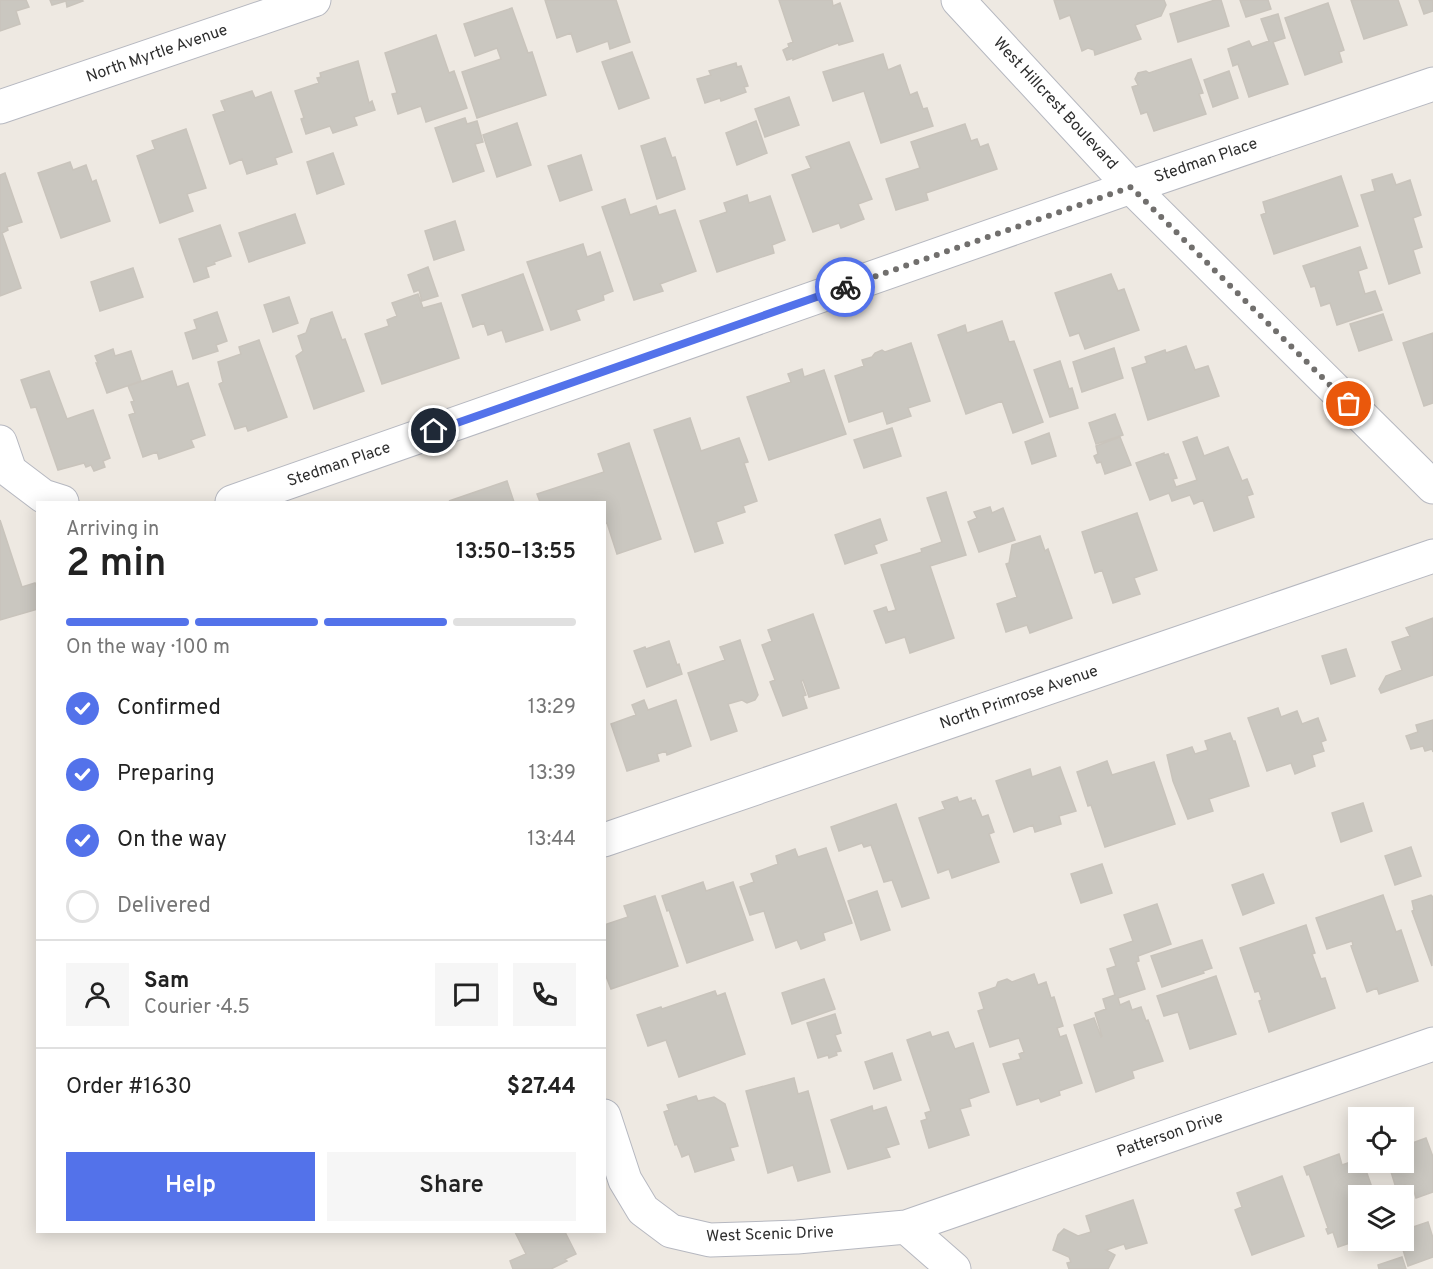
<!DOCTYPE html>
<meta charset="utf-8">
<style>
:root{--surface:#fff;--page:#f6f6f6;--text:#222;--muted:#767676;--line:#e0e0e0;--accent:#5372ea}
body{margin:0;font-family:Overpass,sans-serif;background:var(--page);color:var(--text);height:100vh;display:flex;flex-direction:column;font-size:22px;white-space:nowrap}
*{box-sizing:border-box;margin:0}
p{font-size:20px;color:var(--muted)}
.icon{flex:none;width:33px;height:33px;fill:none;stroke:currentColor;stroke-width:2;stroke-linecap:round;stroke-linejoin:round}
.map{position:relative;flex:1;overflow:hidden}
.drawer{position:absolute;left:36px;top:501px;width:570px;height:732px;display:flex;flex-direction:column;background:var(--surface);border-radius:0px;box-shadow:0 3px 15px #0003}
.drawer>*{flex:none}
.tools{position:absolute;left:1348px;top:1107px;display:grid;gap:12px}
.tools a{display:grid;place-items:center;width:66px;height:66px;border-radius:0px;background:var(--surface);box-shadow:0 3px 15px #0003;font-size:30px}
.pin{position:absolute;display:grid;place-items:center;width:51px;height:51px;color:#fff;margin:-26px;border:3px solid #fff;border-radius:50%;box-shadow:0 2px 6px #0007}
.courier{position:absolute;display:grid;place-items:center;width:60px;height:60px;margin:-30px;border:4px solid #5372ea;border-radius:50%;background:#fff;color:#222;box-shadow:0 2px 8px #0007}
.summary em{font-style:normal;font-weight:600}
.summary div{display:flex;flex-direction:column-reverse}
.summary{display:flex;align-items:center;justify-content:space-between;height:102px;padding:0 30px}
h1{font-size:39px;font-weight:600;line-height:45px}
.bar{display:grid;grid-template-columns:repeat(4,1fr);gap:9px 6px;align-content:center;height:72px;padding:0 30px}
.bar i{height:8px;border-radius:4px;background:var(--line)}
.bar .selected{background:var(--accent)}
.bar p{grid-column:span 4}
.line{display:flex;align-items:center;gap:15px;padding:0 30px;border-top:2px solid var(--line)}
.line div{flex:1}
.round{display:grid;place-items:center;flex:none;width:63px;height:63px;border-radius:0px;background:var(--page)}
ol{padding:0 30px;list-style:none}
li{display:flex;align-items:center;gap:18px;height:66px}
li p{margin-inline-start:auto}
li .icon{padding:6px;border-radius:50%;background:var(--accent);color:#fff;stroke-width:4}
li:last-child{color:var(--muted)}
li i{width:33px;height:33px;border:3px solid var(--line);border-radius:50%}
.primary-button{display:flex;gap:12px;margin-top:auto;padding:12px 30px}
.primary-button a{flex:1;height:69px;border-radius:0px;background:var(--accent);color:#fff;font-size:24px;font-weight:600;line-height:69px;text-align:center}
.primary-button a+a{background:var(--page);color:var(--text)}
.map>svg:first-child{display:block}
</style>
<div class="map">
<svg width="1433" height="1269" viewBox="0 0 1433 1269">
<rect width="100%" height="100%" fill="#eee9e2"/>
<path fill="#cac7c0" stroke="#c9c4bc" stroke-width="1.5" d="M0,0H26L29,7L16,11L20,24L0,31Z
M50,0H82L83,1L67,7L66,1L52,5Z
M545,0H616L630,42L610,49L608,41L577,52L571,33L557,38Z
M779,0H832L833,6L840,3L853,41L839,45L838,43L793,60V58L787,60L783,50L789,47L788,44L793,42Z
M1054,0H1164L1166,5L1161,16L1135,25L1141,39L1095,55L1094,50L1088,48L1082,51L1070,15L1060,19Z
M1215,0H1221L1229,26L1178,42L1170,14Z
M1240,0H1268L1271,9L1246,17Z
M1351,0H1398L1407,25L1364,39Z
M1419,0H1433V11L1424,14Z
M1328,3L1344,50L1339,52L1342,62L1305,75L1285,18Z
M512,8L528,53L532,52L546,95L477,118L462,72L501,59L497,48L475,56L464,24Z
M1278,14L1285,38L1273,42L1288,84L1249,97L1238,64L1233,66L1228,49L1249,41L1252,47L1269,41L1261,19Z
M436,35L449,73L454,71L467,108L426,122L421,106L398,114L392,94L397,93L385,53Z
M632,52L649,98L619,109L602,62Z
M883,54L888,70L900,65L910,95L917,92L923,109L927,108L933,126L881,143L864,91L833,101L823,72Z
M1191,59L1203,93L1199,94L1206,114L1154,131L1147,112L1141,114L1132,87L1138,85L1135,79L1138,73L1146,71L1149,73Z
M358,61L369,103L372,101L375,110L354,117L357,125L333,133L330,126L306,134L301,119L304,118L295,91L319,83L317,78L321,77L320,73Z
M736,63L737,67L741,66L748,86L744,87L746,92L721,101L720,98L705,103L697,79L711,75L709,71Z
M1229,71L1238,98L1213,107L1204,80Z
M252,91L255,98L271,92L292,152L275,158L277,164L247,174L242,159L230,164L213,115L225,111L221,101Z
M789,97L799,125L765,137L755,109Z
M465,118L467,124L477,121L483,142L475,144L484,171L453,182L435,128Z
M756,121L767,153L737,165L726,133Z
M517,123L531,165L497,177L483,135Z
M965,124L971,141L977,139L980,147L988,144L997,169L926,193L928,200L896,210L886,179L920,168L911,142Z
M186,129L206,188L187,194L193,211L160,223L137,156L155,149L152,141Z
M665,138L672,158L675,157L685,189L657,199L641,146Z
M849,142L872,199L858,204L864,219L841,228L839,223L813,232L792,175L811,168L806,157Z
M333,153L344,184L317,194L307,162Z
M581,155L592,190L560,201L548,166Z
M70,162L73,170L86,165L92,182L96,180L110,221L61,238L38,173Z
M5,173L22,222L7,227L8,230L2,233L21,288L0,296V175Z
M1392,174L1396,185L1410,180L1421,215L1413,218L1422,247L1413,250L1420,273L1389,284L1361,195L1375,191L1372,180Z
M1341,176L1358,226L1274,254L1261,215L1266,213L1263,202Z
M747,195L749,203L770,196L785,240L772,245L774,253L717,272L700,221L727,212L724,203Z
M625,199L630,215L656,206L659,215L675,210L696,271L660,284L663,291L634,300L602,207Z
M295,214L305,243L249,262L239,233Z
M455,221L464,250L434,260L425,231Z
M220,225L231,256L214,262L215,264L206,267L209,277L194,282L179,239Z
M583,244L587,257L600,252L613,291L603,295L604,300L576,310L580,320L551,330L527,262Z
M1360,247L1367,268L1358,271L1365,294L1375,291L1382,310L1337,325L1330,303L1321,306L1315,286L1311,287L1303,266Z
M428,267L438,296L422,301L419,290L414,292L408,275Z
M133,268L143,297L100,311L91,282Z
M523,274L543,330L506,342L502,330L488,335L484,323L473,327L462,295Z
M1111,274L1118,291L1124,289L1139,330L1085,349L1079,333L1070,336L1055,293Z
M418,294L423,308L441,303L459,358L382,384L365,334L389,326L387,320L397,316L392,303Z
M289,297L298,323L273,332L264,305Z
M217,312L227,341L216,345L218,351L193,359L185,333L197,329L194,320Z
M332,312L342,340L345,339L364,391L314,409L296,356L303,351L298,336L306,333L311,319Z
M1383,314L1392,340L1359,351L1350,324Z
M1002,321L1009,342L1014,341L1043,422L1013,433L1002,401L966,414L938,335L965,325L967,333Z
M1433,333V403L1424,406L1403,343Z
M259,340L287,417L248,431L246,426L235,429L219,384L223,382L218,362L241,354L239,347Z
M911,343L930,401L908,408L911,416L887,424L883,411L849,422L835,376L864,366L862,360L872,357L875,353L882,350L885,352Z
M1186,346L1195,370L1208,366L1219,396L1148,420L1132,368L1147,363L1145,357L1165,350L1166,353Z
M1114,348L1123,378L1082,392L1073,362Z
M113,349L115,356L131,351L141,381L107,393L96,363H98L95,356Z
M1060,361L1069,389L1072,388L1078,408L1050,417L1034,370Z
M802,369L804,377L824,370L846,434L769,460L747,397L791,382L788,374Z
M49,371L67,419L93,410L110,458L103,461L105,467L94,471L91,465L86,467L84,463L58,470L36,407L31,408L21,380Z
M172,371L177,387L188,383L205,435L191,440L194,447L159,459L157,452L143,457L129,415L135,413L131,402L134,401L128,386Z
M1115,414L1123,435L1096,444L1089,423Z
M690,418L701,451L739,438L748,462L744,463L757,501L743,506L745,512L716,522L723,543L695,552L654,430Z
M892,428L901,456L864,468L854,440Z
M1049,433L1056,456L1032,464L1025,442Z
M1120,437L1131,465L1105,474L1101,462L1097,463L1094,456L1098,454L1096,446Z
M1197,437L1204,456L1228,447L1242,481L1247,479L1253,494L1247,496L1254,517L1214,531L1203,500L1194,504L1190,495L1172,501L1169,493L1150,500L1136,463L1164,453V455L1168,454L1177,478L1173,479L1176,487L1197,480L1183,442Z
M629,443L661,539L617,554L607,523L604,524V502H540L537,494L604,472L598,454Z
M507,481L514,502L449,501Z
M946,492L966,555L930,566L954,638L910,653L905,637L886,643L874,611L886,607L888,612L896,610L881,565L922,552L921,549L942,542L927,498Z
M990,507L992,513L1003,508L1015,540L979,552L968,522L977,518L974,512Z
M1137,513L1157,570L1134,578L1140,594L1113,603L1102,570L1095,573L1082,532Z
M880,519L887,540L874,545L877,553L845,564L835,535Z
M0,520L22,587L35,583L38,590V609L0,620Z
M1040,536L1045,551L1048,549L1072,618L1030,633L1027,625L1006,632L997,604L1017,597L1006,564L1009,563L1012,545Z
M813,614L839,688L809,697L803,680L801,681L806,695L803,696L807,708L783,716L770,682L775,680L762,645L772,641L768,630Z
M1433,618V675L1381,693L1379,689L1386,676L1402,670L1392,642L1410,636L1406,628Z
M740,640L758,695L755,700L747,703L742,700L728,704L737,731L711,740L688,673L725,660L720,647Z
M669,641L677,665L679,664L682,674L647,687L634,651L645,647L646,649Z
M1346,649L1355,676L1331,684L1322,656Z
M644,700L648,710L676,700L691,746L667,755L666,751L657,754L659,761L627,771L611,724L636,715L632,705Z
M1278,708L1281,717L1297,711L1302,724L1318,718L1326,740L1321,742L1324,751L1312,755L1315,766L1295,774L1291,763L1267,771L1248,718Z
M1433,720V752L1432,749L1425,751L1423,746L1411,749L1406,736L1418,732L1416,725Z
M1230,733L1233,741H1235L1249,786L1209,799L1213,811L1188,819L1173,781L1167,755L1192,747L1195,754L1208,750L1205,741Z
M1107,761L1112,775L1154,762L1175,824L1105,847L1091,805L1088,806L1077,772Z
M1060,767L1076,811L1059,816L1061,824L1035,832L1033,825L1014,832L996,781L1030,769L1032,777Z
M957,797L959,802L971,798L972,801L975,800L982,817L988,815L994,832L989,834L999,862L952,878L949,869L938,873L919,818L945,809L942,802Z
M1363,803L1372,831L1341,842L1332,813Z
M896,804L929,898L902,907L892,880L884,882L871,845L864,847L862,843L839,851L831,827Z
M1411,847L1421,876L1395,885L1385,856Z
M826,848L852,923L823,933L825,940L801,949L797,940L776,948L764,911L750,915L740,887L754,882L751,874L778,864L776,856L795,849L798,857Z
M1102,864L1112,893L1081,903L1071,874Z
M1263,874L1274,903L1243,915L1232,885Z
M703,882L706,891L733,882L753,940L687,963L669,910L667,911L662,896Z
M877,891L890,930L861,940L848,901Z
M1383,895L1396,932L1401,930L1418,981L1379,994L1377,988L1367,992L1351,946L1353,945L1352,941L1327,949L1316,918Z
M1431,895L1433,897L1432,966L1412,911L1414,910L1412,901Z
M655,896L678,966L611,989L604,971V925L628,917L624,906Z
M1157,904L1171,944L1138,956L1139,961L1136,962L1145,989L1118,998L1120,1005L1129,1001L1132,1010L1141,1007L1146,1021L1148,1020L1163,1061L1132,1071L1134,1078L1096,1092L1074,1025L1094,1018L1101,1037L1102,1036L1095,1013L1106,1009L1103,999L1115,995L1107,969L1116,966L1110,949L1133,941L1124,915Z
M1306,925L1315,953L1312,954L1321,979L1325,978L1335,1008L1269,1032L1259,1001L1262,1000L1259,991L1255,992L1240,948Z
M1202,940L1212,968L1203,971L1204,973L1162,987L1151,956Z
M1034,974L1038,985L1046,982L1051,998L1054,997L1063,1026L1057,1028L1060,1037L1066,1035L1082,1083L1059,1091L1060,1095L1041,1102L1039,1098L1017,1105L1003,1064L1021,1059L1019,1054L1024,1052L1019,1038L990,1047L978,1011L984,1009L979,993L996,987L998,982L1007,979L1012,982Z
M1216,976L1236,1034L1190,1049L1178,1012L1164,1016L1157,996Z
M824,979L835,1009L792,1024L782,993Z
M715,991L717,996L725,993L745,1054L679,1077L666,1040L648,1046L637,1015L661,1007L662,1009Z
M835,1014L841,1033L835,1035L841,1051L836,1052L837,1055L829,1058L828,1055L818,1058L807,1023Z
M930,1032L932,1037L948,1032L955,1049L973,1043L989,1092L969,1099L971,1106L960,1109L969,1135L929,1148L921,1121L927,1119L925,1113L931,1111L907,1040Z
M892,1053L901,1080L874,1089L865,1062Z
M794,1078L798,1094L808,1091L830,1172L798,1181L793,1165L768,1173L746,1091Z
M696,1096L698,1101L714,1097L725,1104L738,1146L730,1148L734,1160L695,1172L689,1154L682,1157L677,1144L675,1145L664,1112L669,1110L667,1105Z
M872,1106L873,1111L886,1107L899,1144L886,1148L890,1157L848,1169L831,1120Z
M1426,1138L1433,1157V1192L1416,1198L1413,1188L1405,1185L1396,1188L1388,1162H1404V1146Z
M1339,1154L1342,1165L1359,1159V1162H1363L1375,1196H1359V1240L1338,1247L1333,1232L1328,1234L1326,1229L1328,1228L1309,1174L1307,1175L1304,1167Z
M1282,1176L1304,1236L1252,1255L1235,1210L1242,1207L1237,1193Z
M1133,1200L1147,1243L1126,1249L1124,1244L1106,1250L1115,1255L1108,1269H1069L1067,1263L1071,1262L1069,1257L1053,1250L1058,1235L1064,1229L1078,1236L1091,1232L1086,1216Z
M1428,1222L1433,1238V1257L1408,1266L1400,1240H1404V1230Z
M515,1232H565L576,1254L565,1259L567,1261L551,1269H513L510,1261L526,1254Z
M1402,1257L1406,1269H1379L1378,1265Z"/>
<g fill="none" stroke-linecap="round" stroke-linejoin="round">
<g stroke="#b6b8c0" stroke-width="35">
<path id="minor" d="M958,0L1131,187L1433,487
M0,107L314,0
M0,442L10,471L43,496L62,502
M232,502L1131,187L1433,84
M604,840L1433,556
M604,1116L625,1180L643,1210L671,1231L710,1240L797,1237L906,1227L954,1269
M906,1227L1433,1044"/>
</g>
<use href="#minor" stroke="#fff" stroke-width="33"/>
</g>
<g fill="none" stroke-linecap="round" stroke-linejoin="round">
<path stroke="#716f6d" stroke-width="6" stroke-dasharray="0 10.8" d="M845,287L1131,187L1349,404"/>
<path stroke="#5372ea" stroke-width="8" d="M434,431L845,287"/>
</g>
<g text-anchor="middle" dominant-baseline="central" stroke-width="5" stroke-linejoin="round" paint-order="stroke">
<g font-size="16" fill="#2e2e2e" stroke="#fff">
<text transform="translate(157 54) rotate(-19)">North Myrtle Avenue</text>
<text transform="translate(1055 104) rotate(47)">West Hillcrest Boulevard</text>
<text transform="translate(1206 161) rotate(-19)">Stedman Place</text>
<text transform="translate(339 465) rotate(-19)">Stedman Place</text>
<text transform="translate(1019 698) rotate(-19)">North Primrose Avenue</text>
<text transform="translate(1170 1135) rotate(-19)">Patterson Drive</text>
<text transform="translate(770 1235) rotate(-2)">West Scenic Drive</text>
</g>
</g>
</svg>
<div class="tools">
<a><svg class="icon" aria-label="locate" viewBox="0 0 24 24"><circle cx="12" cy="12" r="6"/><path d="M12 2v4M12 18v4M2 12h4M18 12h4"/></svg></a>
<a><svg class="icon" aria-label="layers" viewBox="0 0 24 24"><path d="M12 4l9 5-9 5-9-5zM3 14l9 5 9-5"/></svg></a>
</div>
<div class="pin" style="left:1349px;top:404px;background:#ea580c"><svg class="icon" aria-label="bag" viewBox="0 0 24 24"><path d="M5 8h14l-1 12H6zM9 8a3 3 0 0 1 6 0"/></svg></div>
<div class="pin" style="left:434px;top:431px;background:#1f2937"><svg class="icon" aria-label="home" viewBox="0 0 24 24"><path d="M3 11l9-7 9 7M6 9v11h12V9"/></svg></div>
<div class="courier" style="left:845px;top:287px"><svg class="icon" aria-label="bike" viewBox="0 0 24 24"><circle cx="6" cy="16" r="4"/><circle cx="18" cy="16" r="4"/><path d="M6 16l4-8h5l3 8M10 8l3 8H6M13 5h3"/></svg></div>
<section class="drawer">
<div class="summary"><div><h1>2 min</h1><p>Arriving in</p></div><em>13:50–13:55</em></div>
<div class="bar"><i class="selected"></i><i class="selected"></i><i class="selected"></i><i></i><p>On the way · 100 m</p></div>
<ol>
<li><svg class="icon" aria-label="check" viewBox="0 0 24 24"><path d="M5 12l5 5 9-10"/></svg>Confirmed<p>13:29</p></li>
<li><svg class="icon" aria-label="check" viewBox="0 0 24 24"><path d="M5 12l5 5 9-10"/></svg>Preparing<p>13:39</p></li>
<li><svg class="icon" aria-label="check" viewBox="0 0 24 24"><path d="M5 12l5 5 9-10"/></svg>On the way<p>13:44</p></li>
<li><i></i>Delivered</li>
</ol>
<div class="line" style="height:108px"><a class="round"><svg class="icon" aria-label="person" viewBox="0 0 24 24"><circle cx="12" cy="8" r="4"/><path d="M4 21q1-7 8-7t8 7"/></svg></a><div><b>Sam</b><p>Courier · 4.5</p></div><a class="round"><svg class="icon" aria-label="chat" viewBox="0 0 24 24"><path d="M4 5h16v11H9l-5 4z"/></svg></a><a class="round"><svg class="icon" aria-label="phone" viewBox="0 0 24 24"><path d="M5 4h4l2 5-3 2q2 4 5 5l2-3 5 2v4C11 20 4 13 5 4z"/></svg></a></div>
<div class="line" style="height:78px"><div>Order #1630</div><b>$27.44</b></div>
<div class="primary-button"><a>Help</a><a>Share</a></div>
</section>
</div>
